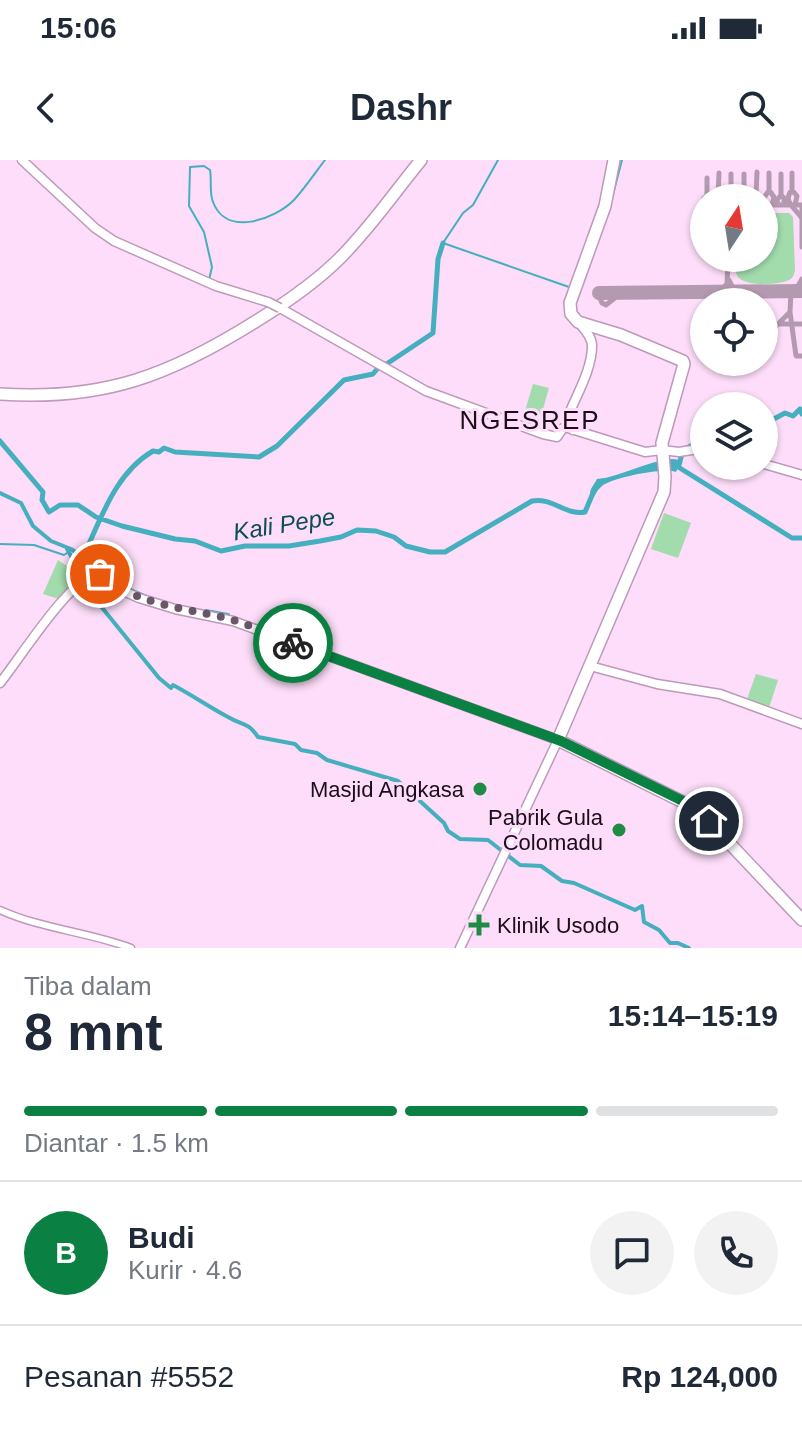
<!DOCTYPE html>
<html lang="id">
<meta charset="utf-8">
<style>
:root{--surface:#fff;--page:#f2f2f3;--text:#1f2937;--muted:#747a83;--line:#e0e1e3;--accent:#0b8043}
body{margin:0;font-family:Arial,sans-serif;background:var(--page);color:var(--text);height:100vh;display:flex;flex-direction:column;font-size:30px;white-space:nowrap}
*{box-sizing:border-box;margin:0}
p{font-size:26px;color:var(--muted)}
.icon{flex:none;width:44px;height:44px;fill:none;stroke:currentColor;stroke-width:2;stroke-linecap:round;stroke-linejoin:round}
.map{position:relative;height:788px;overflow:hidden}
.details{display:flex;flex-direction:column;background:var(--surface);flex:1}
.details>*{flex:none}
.needle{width:52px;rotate:12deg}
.fabs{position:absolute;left:690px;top:24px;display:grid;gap:16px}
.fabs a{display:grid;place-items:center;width:88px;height:88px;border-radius:50%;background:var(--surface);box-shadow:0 2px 6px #0004;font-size:40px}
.pin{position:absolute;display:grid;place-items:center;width:68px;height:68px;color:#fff;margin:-34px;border:4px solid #fff;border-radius:50%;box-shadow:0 2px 8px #0007}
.courier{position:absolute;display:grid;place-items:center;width:80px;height:80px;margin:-40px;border:6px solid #0b8043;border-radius:50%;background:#fff;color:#222;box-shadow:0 2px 10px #0007}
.head em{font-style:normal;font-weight:700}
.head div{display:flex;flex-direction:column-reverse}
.head{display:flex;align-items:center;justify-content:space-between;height:136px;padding:0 24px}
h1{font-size:52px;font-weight:700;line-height:60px}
.bar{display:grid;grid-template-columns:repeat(4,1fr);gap:12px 8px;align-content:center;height:96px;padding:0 24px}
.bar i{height:10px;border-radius:6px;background:var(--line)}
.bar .on{background:var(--accent)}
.bar p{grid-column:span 4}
.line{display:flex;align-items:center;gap:20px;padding:0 24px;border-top:2px solid var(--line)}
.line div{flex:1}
.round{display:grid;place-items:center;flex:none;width:84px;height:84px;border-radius:42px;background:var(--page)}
.status{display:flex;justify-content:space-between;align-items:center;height:56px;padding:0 40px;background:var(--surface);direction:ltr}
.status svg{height:22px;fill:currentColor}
header{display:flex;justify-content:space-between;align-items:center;height:104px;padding:0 24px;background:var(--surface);font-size:36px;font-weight:700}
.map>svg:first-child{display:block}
</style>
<div class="status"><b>15:06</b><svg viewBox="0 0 49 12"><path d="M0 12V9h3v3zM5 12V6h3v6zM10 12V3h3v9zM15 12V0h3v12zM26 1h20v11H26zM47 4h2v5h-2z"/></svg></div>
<header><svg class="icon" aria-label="back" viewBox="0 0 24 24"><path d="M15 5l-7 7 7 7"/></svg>Dashr<svg class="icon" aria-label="search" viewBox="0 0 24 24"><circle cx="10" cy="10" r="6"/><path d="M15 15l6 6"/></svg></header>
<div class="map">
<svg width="802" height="788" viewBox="0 0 802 788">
<rect width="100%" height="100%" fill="#fdddf9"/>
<path fill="#a2dbac" d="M764,53H789L793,57L795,111C793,117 793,119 786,121C776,125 747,126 739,118C734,112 735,105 735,98H764Z
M533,224L549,228L541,256L525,251Z
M664,353L691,363L678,398L651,389Z
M58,400L83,417L62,440L43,434Z
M756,514L778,520L768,551L746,542Z"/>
<path fill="#45afbf" d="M672,299L681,300L676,312C664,307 611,318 602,326C597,330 594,337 591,342C590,327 589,333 597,319C621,317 646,301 672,299Z"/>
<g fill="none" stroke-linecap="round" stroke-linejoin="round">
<path stroke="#45afbf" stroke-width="2" d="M498,0L473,45L463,53L443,83L569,127
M612,38L622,0
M209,120L212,107L204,72L189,46L190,7L204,6L210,10C212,21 209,32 213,42C226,77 274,60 294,40C305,28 315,13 325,0
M0,384L34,385L64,395L67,393"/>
<path stroke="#45afbf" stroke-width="4" d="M0,333L21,343L33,366L51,381L71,389L126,428L147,437
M67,389L95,439L159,518L171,528L173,525C192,535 209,547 228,557C243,566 247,561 258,577L295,584L301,590L317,593L327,600L398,621L444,663L448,671L460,679L488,680L520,705L541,706L562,721L574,723L635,750L642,746L644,762L659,770L670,783H678L689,788
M206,451L228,455"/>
<path stroke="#45afbf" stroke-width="5" d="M764,260H772L785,253L793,256L800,249L802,254
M0,281L43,332L42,340L49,352L60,345H78L96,357L122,366L175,379L195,381L221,391L245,386H289L320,381L341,377L357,370L376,371L394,377L406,386L430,392H445L532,341C552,337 567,356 585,352L593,333
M675,305L792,378H802
M679,305L683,290L704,279
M83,397C101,359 115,313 153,291L159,292L164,288L175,292L259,297L277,286L344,220L373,214L382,203L385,205L433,173L438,99L443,83"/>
<path stroke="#b49ab0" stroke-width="5" d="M792,13V30
M744,14V31
M781,14V35
M769,30V13
M718,36L719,13
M731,36V14
M756,36L757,12
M704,38L707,36V18
M740,38L744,31L750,38
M764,45H802
M766,45L764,38L769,30L774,37L772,45
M778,45L777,40L781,35L784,38V44
M795,45L797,36L792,30C782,41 795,48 801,57
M701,46H704
M802,48V87
M729,120L733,128L740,132L733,133L729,141
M787,131L798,126L802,119
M616,133L608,129L603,131L600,138L602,143L606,145L621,133
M728,142L724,134L719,132L727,124L728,98
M790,152L796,196H802
M779,163L790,152L791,131
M765,198L764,179L778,164H802"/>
<path stroke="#b49ab0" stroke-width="14" d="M599,133L802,131"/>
<g stroke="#bd99ba" stroke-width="9">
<path id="minor" d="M0,750C42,769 88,772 131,788"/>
</g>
<g stroke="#bd99ba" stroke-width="11">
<path id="major" d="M22,0L95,68L114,81L216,126L268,142
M280,148L426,231L543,274L557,277L563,268H568L645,292L662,290L679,292L704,288
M573,270L568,260L569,254C577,234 592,209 592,186C592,177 585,170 580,164
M764,304L802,315
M590,506L657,524L720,534L802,564
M0,523C21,497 68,421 97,413L121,430L139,438L175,449L233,461L558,580L460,788"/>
</g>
<g stroke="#bd99ba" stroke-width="14">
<path id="highway" d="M0,234C104,241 171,215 258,160C287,142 315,123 340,98C370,68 394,33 421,0
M558,580L664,332L665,317L662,283L684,204L683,201L621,175L578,162L571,154L570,143L605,46L614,0
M558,580L697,649L802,760"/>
</g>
<use href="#minor" stroke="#fff" stroke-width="6"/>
<use href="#major" stroke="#fff" stroke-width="8"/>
<use href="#highway" stroke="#fff" stroke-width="11"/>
<g stroke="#bd99ba" stroke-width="11" stroke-linecap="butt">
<path id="major-bridge" d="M268,142L280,148"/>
</g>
<use href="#major-bridge" stroke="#fff" stroke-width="8"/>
</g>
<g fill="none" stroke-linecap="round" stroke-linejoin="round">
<path stroke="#6a5668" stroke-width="8" stroke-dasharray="0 14.4" d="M100,414C136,444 178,447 222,457C246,463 270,474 293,483"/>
<path stroke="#0b8043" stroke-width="10" d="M293,483L561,581L695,647L709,661"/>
</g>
<g fill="#1f8b43" stroke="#fdddf9" stroke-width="3">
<circle cx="480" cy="629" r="8"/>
<circle cx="619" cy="670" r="8"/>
<path d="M475 753h8v8h8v8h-8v8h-8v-8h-8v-8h8z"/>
</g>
<g text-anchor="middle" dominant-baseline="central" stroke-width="6" stroke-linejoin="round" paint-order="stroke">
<g font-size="22" fill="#1b0e1a" stroke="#fdddf9" text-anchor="end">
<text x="464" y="629">Masjid Angkasa</text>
<text x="603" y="657">Pabrik Gula<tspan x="603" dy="25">Colomadu</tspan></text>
<text x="497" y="765" text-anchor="start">Klinik Usodo</text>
</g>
<g font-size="24" font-style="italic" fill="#0e4d56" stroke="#fdddf9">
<text transform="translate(284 364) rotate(-9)">Kali Pepe</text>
</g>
<g font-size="26" letter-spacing="2" fill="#1b0e1a" stroke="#fdddf9">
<text x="530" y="260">NGESREP</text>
</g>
</g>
</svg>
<div class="fabs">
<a><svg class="needle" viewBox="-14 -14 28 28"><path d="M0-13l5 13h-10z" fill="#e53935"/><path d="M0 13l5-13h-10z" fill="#747a83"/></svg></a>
<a><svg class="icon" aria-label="locate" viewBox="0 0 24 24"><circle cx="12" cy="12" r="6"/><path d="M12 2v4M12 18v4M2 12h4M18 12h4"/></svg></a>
<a><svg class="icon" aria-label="layers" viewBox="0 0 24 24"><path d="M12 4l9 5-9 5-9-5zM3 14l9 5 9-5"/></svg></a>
</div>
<div class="pin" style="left:100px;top:414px;background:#ea580c"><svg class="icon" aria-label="bag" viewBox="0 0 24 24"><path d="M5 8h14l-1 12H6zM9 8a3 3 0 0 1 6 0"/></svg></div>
<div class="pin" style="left:709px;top:661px;background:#1f2937"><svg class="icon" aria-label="home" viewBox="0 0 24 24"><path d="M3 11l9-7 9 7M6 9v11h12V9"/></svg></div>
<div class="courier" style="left:293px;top:483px"><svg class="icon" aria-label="bike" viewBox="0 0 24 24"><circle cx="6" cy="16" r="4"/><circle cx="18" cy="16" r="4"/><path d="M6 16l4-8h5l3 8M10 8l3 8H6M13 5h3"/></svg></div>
</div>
<section class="details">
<div class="head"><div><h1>8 mnt</h1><p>Tiba dalam</p></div><em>15:14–15:19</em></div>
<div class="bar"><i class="on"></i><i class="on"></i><i class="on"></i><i></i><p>Diantar · 1.5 km</p></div>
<div class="line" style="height:144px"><b class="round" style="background:var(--accent);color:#fff">B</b><div><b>Budi</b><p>Kurir · 4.6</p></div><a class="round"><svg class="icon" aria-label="chat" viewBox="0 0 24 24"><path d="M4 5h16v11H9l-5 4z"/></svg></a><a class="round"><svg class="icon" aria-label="phone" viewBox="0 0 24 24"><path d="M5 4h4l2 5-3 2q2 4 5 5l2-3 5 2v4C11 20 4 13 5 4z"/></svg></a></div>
<div class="line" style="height:104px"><div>Pesanan #5552</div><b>Rp 124,000</b></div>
</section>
